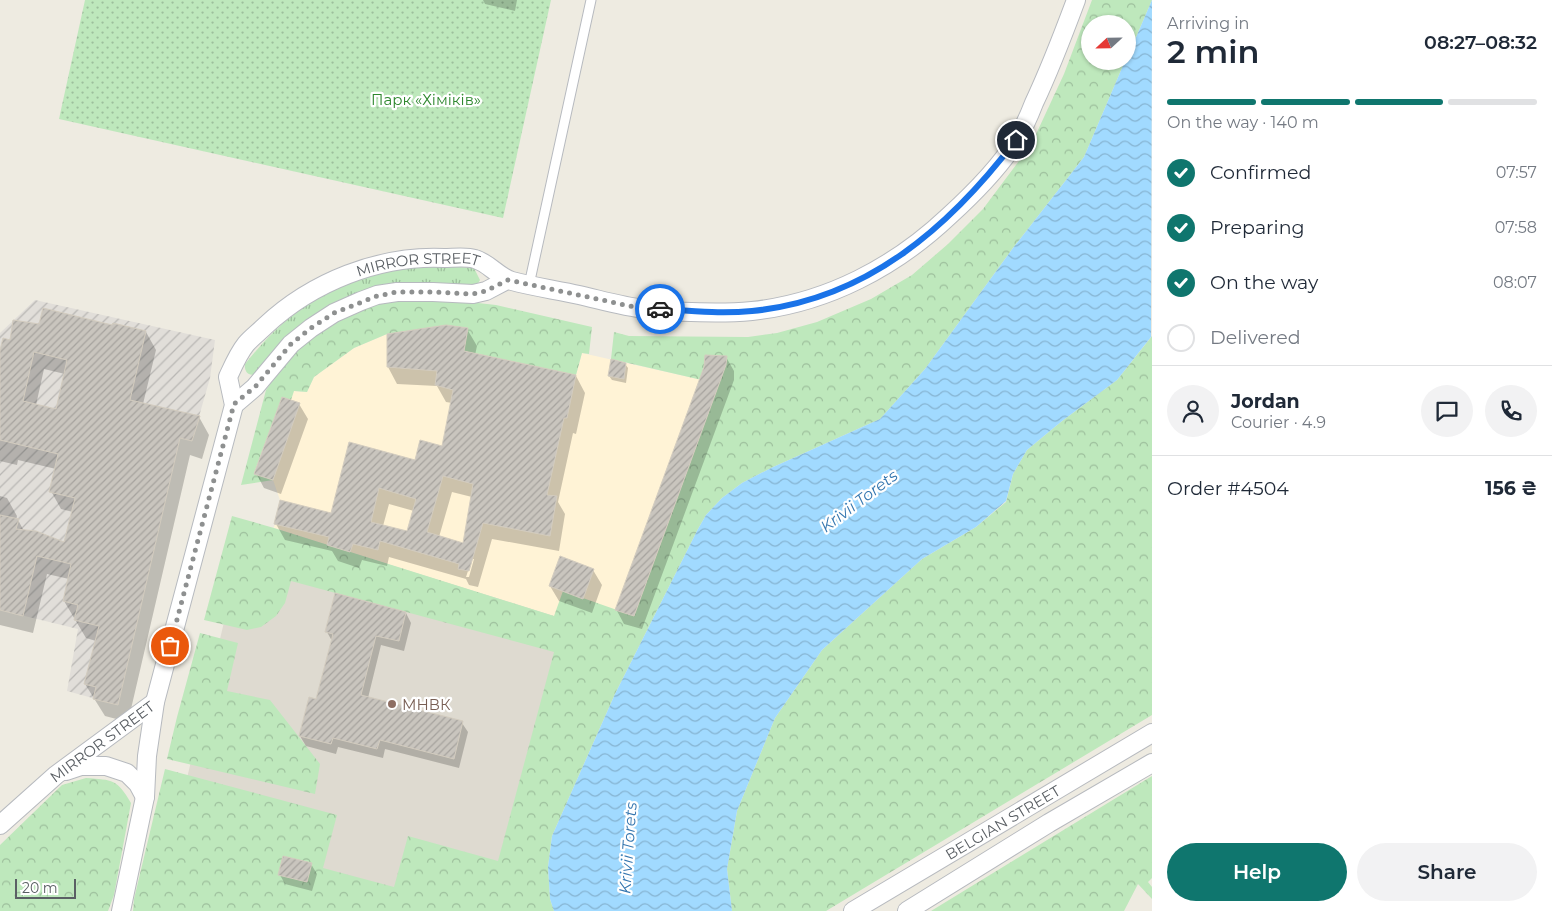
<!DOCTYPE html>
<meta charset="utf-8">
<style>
:root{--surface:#fff;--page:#f2f2f3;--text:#1f2937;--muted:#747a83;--line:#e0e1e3;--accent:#0f766e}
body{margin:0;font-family:Montserrat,sans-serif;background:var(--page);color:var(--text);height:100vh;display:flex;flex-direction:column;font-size:19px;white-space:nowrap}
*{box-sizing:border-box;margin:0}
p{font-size:16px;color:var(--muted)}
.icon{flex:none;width:28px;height:28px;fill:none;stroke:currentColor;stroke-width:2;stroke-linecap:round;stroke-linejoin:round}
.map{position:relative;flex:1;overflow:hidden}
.details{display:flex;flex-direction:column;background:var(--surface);width:400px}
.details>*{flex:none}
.needle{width:32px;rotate:248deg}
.controls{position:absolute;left:1081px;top:15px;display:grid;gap:10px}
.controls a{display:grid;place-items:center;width:55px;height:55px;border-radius:50%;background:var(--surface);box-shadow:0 1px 4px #0004;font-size:25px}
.scale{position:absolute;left:15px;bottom:12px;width:61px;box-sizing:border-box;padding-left:5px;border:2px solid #5a5f64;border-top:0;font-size:14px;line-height:18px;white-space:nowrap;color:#5a5f64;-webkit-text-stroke:4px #fff;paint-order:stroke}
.pin{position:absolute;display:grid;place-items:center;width:42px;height:42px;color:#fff;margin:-21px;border:2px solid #fff;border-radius:50%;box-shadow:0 1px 5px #0007}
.courier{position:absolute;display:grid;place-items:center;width:50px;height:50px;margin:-25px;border:4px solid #1a73e8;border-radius:50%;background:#fff;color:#222;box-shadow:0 1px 6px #0007}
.summary em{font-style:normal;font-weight:600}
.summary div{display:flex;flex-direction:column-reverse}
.summary{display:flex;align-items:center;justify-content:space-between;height:85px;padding:0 15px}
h1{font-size:32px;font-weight:600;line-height:38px}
.bar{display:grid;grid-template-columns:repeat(4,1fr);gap:8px 5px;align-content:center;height:60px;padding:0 15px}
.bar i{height:6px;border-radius:4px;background:var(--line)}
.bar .active{background:var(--accent)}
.bar p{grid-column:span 4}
.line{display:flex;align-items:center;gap:12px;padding:0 15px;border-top:1px solid var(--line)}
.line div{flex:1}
.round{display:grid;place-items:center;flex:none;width:52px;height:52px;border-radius:26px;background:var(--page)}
ol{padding:0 15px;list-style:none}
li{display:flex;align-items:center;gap:15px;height:55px}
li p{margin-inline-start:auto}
li .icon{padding:5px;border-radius:50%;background:var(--accent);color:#fff;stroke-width:4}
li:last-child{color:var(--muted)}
li i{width:28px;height:28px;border:2px solid var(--line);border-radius:50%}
.cta{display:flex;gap:10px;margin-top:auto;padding:10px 15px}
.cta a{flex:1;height:58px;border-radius:30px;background:var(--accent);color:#fff;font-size:20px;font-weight:600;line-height:58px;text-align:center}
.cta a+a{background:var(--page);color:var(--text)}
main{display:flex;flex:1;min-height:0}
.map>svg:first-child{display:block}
</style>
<main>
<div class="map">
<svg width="1152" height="911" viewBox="0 0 1152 911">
<defs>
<pattern id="industrial-furrows" width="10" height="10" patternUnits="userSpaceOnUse" patternTransform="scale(1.25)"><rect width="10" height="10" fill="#e1ded9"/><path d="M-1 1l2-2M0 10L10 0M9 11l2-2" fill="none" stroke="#b9b7b4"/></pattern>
<pattern id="grass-tufts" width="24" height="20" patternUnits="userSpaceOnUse" patternTransform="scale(1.25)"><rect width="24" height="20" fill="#bee8bc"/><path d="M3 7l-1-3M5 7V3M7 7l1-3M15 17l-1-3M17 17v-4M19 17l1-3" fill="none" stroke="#9dbf9c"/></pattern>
<pattern id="forest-crowns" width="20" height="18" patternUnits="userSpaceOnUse" patternTransform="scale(1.25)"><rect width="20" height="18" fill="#bee8bc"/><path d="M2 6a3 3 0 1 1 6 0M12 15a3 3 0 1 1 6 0" fill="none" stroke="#9dbf9c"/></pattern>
<pattern id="park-dots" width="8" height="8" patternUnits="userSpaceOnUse" patternTransform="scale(1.25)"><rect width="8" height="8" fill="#bee8bc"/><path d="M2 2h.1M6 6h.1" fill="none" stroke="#9dbf9c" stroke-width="1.8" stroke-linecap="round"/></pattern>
<pattern id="water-waves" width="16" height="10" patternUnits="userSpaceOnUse" patternTransform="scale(1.25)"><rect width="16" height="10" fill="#a1daff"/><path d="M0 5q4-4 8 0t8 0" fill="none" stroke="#86b4d2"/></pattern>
<pattern id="building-hatch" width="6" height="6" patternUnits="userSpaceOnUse" patternTransform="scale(1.25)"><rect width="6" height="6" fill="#c9c5be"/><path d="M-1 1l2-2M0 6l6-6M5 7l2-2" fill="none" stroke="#a6a39e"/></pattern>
</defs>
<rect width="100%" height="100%" fill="#eeebe1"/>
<path fill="#fff3d6" d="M446,325L468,328L576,375L582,353L720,384L634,616L583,599L555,617L274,528L280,500L273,480L254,474L282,397L294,391L307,392L314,377L354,348L387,334Z"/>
<path fill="url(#industrial-furrows)" d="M35,300L215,340L210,378L192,441L180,438L118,705L67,691L78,629L0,610V333Z"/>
<path fill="#dedad0" d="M248,521L554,616L606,619L516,911L169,854Z"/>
<path fill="url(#grass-tufts)" d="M432,265L474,268L480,280L477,285L256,374C248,377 244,371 245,364C285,314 327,284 390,269C404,266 418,266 432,265Z"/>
<path fill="url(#forest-crowns)" d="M1092,0H1152L1128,56V24H1090V61H1125L1084,157L1013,248L925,369L880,419L771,468L742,483L722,498L706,515L698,529L615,694L552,836L548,867L550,899L554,911H133L134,899L165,769L337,815L323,868L394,887L408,836L498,861L554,652L291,581L285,603L276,616L261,627L247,630L204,620L232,516L274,528L554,616L563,591L634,616L719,384L611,359L614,332L629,336L748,337L777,333L817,322L871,299L912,275L948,244L983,209L1031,145L1064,74Z
M433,298L496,305L592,327L589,354L582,353L576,375L464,351L468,328L446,325L387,334L354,348L314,377L307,392L294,391L291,400L282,397L254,473L273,480L241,485L266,390L284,364L297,347L339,319L379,302Z
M1152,336V715L826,911H732L727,869L737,811L775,718L822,650L922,559L976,527L1006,502L1013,474L1027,450L1062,421L1117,380Z
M200,633L238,643L227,691L270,700L320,764L315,794L167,759L177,717Z
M1152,776V878L1148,882L1152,887V899L1138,884L1124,911H931Z
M86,778C113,780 117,779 131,803L114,895L108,911H0V845L62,785Z"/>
<path fill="url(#park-dots)" d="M85,0H551L503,218L59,119Z"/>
<path fill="url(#water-waves)" d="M1152,0L1151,337L1117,380L1062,421L1027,450L1013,474L1006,501L976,527L922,559L822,650L775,718L737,811L727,869L732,911H554L550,899L548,867L552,836L615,694L698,529L706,515L722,498L742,483L771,468L880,419L925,369L1013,248L1084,157L1125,61H1128V56Z"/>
<path fill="#0003" fill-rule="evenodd" d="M483,0H517L515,11L485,4Z
M40,325L113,327L146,332L156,350L143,404L199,417L209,435L202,459L190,455L128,722L105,716L85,684L96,641L86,638L64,601L69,579L47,574L33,633L0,625V496L7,498L17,516L16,520H18L24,531L65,544L73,512L61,509L51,491L56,469L18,460L17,465L0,461V355L11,341ZM44,369L65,374L57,411L36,405Z
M467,329L477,346L475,355L576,376L585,393L576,434L573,433L558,502L565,514L559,551L492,539L478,587L469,585L466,579L389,557L387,566L362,560L359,568L338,561L332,551L285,540L276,524L332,514L416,461L443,447L452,403L446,402L437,386L397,384L388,367ZM452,492L472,497L464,544L439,537ZM389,504L414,511L408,532L383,526ZM472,559H474L469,577H466Z
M726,357L734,371V380L642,629L624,624L616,609Z
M625,364L628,368L626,383L612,380L609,376Z
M299,404L308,419L281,494L264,488L256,473Z
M593,570L602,585L592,613L559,601L550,586Z
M406,613L411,623L404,651L381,645L368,698L462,723L468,732L459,768L385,749L383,758L338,747L336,754L306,746L300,736L317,701L332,641L327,632Z
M311,864L317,874L312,891L285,884L280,875Z"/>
<path fill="url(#building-hatch)" stroke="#d3ccbf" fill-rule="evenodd" d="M43,308L112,325L113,323L146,331L130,400L200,416L192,441L180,438L118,705L93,699L96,687L84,684L99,626L74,620L78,605L63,601L71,564L37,556L23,616L0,610V515L19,519L16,529L36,531L64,542L75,498L49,492L58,454L0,440V350L3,338L10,340L13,320L39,324ZM34,352L67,360L56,409L23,401Z
M446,325L468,328L464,351L576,375L567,418H564L547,495L557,496L550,536L483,523L469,571L458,569L459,564L380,541L378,550L353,544L350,552L327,545L329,537L274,524L280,500L331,513L349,442L415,460L420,440L442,446L453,390L435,385L437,371L387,367V334ZM443,476L473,484L463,543L427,532ZM379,488L416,499L407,531L371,522Z
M705,355L727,356L726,365L634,616L615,610L704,367Z
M611,359L626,363L624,379L608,376Z
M282,397L300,403L273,480L254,474Z
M560,556L594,569L583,599L549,586Z
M335,593L406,612L399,641L376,636L361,695L463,721L454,759L380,740L377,749L333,738L331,744L299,736L309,697L316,699L333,634L325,632Z
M283,856L312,863L307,882L278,875Z"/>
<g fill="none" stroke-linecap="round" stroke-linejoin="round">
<g stroke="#b7babf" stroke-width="11">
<path id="service" d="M529,285L591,0"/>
</g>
<g stroke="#b7babf" stroke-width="20">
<g id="minor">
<path d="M234,405L255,387L291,344L311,328L334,313L361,301L377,295L397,292H433L473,294L486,291L507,280"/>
<path d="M66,771L81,766H106L127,773L138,784L145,797"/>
<path id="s1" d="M0,825L56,775L155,702"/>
<path id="s2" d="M121,911L145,797L147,756L155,702L234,405L228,377C233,366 238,354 246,344C251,338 259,332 265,326C312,282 379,255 444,258C453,258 466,256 475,259C489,263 498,277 512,281C534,287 557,290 579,295C601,300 624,307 646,309C679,312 720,314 752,311C827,303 895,267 949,216C972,195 999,168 1016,141C1023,129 1029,116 1034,103C1050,69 1063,35 1076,0"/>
<path id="s3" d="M853,911L1152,733"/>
<path d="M907,911L1049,823L1152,763"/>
</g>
</g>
<use href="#service" stroke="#fff" stroke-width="9"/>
<use href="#minor" stroke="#fff" stroke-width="18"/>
</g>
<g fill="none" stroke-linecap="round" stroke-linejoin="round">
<path stroke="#8e9090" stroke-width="5" stroke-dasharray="0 9" d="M170,646L234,404L255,387L291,344L311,328L334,313L377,296L397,292H433L473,294L486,291L508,280L644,309H660"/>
<path stroke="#1a73e8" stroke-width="6" d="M660,309C690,311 721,314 752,311C866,300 949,228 1016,140"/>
</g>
<circle fill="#8d6e63" stroke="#fff" stroke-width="2" cx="392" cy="704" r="5"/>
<g text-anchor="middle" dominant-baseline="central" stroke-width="4.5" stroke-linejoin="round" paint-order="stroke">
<g font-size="15" fill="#2e872e" stroke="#fff">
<text x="426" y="99">Парк «Хіміків»</text>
</g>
<g font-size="15" fill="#5a5f64" stroke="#fff">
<text stroke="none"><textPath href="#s2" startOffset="782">MIRROR STREET</textPath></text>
<text stroke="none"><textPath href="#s1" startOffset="132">MIRROR STREET</textPath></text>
<text stroke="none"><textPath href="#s3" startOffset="174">BELGIAN STREET</textPath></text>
</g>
<g font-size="15" fill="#785e54" stroke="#fff" text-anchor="start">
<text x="402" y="704">МНВК</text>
</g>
<g font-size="16" font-style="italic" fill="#3476af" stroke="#fff">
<text transform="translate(859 501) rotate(-37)">Krivii Torets</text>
<text transform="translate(628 848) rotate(-86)">Krivii Torets</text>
</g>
</g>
</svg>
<div class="controls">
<a><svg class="needle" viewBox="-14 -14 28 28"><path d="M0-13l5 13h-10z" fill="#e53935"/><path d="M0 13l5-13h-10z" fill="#747a83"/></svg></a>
</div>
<div class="scale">20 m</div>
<div class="pin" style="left:170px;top:646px;background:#ea580c"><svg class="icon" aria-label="bag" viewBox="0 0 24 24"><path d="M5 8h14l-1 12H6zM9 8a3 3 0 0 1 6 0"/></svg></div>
<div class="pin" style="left:1016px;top:140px;background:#1f2937"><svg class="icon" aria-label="home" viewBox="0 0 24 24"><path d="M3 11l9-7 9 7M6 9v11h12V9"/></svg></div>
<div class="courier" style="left:660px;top:309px"><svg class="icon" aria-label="car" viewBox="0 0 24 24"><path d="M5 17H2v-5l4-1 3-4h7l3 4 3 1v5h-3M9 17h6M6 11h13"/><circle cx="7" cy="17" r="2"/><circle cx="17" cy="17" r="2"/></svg></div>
</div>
<section class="details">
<div class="summary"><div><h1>2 min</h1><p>Arriving in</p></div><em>08:27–08:32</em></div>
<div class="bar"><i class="active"></i><i class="active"></i><i class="active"></i><i></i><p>On the way · 140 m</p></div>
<ol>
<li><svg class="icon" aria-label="check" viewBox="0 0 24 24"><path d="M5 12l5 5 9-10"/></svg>Confirmed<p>07:57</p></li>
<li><svg class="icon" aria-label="check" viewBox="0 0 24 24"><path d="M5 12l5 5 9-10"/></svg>Preparing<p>07:58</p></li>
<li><svg class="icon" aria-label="check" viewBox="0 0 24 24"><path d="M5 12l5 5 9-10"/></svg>On the way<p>08:07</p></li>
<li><i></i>Delivered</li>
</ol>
<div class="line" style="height:90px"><a class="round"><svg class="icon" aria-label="person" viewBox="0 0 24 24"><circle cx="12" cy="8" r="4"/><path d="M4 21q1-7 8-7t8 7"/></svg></a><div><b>Jordan</b><p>Courier · 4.9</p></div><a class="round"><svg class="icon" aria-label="chat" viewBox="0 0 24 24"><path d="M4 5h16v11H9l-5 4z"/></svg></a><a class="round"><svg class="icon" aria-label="phone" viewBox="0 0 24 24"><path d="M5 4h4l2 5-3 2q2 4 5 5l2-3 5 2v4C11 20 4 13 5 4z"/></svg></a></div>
<div class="line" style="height:65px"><div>Order #4504</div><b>156 ₴</b></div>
<div class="cta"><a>Help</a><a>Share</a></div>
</section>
</main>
